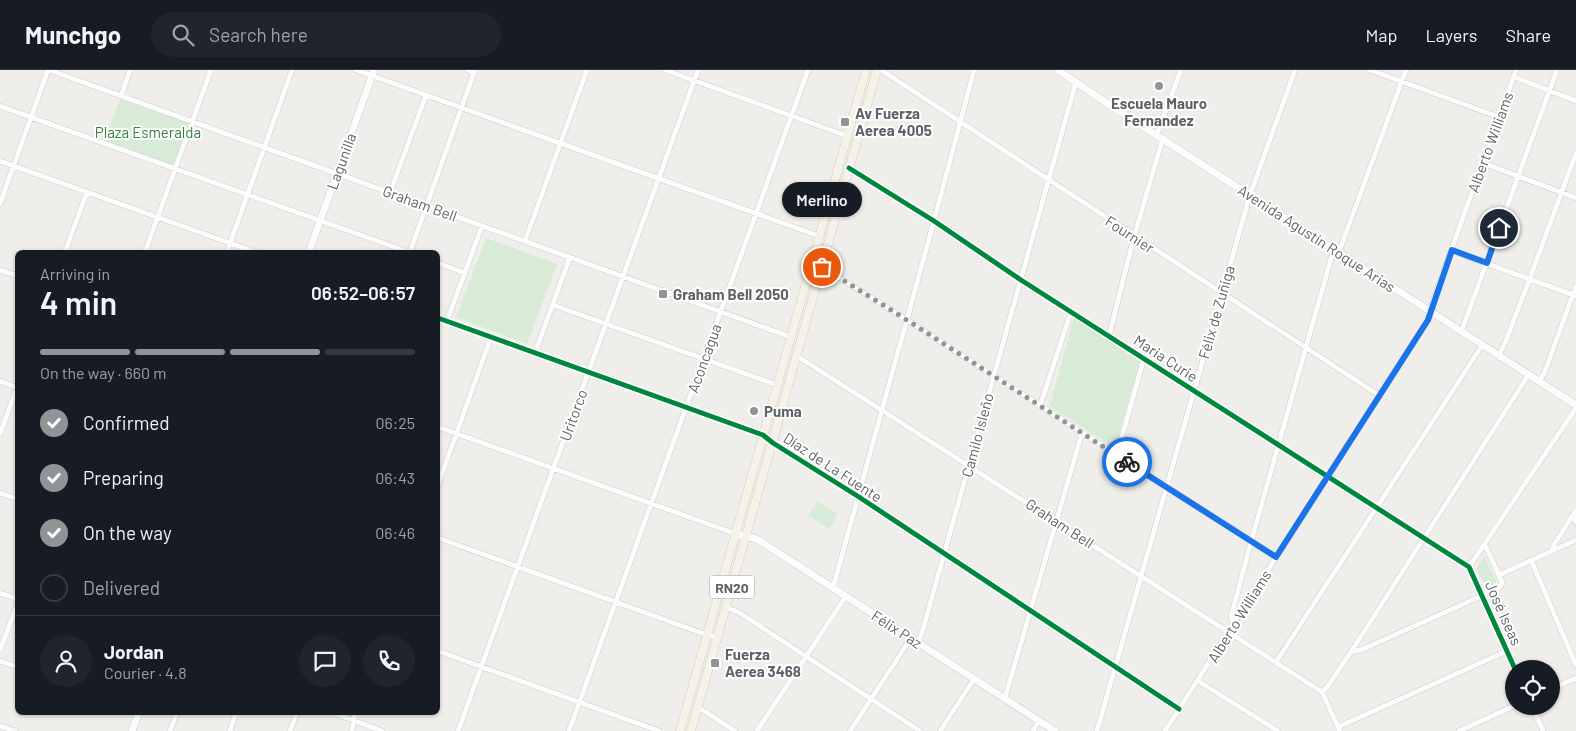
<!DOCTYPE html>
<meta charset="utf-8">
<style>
:root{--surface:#171b24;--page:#20242c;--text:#f1f3f6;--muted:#9ea1a6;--line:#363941;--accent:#919496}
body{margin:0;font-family:Barlow,sans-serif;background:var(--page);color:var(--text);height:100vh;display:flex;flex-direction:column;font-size:19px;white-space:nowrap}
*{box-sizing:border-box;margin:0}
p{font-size:16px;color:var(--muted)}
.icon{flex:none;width:28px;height:28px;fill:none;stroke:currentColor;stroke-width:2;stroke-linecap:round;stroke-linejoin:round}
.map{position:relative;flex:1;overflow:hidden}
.side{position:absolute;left:15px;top:180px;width:425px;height:465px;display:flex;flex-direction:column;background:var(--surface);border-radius:8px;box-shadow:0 1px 4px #0004}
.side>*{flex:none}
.tools{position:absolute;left:1505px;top:590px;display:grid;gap:10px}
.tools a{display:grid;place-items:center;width:55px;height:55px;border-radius:50%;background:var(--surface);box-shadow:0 1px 4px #0004;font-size:25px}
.pin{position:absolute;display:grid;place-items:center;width:42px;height:42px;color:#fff;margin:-21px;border:2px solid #fff;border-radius:50%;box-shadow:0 1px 5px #0007}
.courier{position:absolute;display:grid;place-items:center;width:50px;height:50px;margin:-25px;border:4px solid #1a73e8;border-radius:50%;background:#fff;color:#222;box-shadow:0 1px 6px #0007}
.bubble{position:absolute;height:35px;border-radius:18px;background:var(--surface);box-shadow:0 1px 4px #0004;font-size:16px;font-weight:600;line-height:35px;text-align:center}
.overview em{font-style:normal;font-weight:600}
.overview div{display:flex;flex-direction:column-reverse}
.overview{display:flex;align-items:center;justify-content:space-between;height:85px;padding:0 25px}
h1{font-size:32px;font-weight:600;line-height:38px}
.bar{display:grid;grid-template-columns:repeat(4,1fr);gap:8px 5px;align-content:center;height:60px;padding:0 25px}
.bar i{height:6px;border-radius:4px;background:var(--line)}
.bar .on{background:var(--accent)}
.bar p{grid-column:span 4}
.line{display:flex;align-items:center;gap:12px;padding:0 25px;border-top:1px solid var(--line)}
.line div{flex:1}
.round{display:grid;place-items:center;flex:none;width:52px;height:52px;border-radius:26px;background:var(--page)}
ol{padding:0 25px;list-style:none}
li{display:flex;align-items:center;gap:15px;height:55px}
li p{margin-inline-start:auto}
li .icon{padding:5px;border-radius:50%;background:var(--accent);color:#fff;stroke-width:4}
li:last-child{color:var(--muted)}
li i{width:28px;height:28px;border:2px solid var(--line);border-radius:50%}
header{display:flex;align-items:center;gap:30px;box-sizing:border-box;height:70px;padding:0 25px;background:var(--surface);border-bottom:1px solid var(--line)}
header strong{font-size:24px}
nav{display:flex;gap:28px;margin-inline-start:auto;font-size:18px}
.search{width:350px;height:45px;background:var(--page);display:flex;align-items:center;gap:12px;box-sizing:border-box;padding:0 18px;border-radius:28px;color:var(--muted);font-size:19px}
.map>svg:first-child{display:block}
</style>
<header>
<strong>Munchgo</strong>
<div class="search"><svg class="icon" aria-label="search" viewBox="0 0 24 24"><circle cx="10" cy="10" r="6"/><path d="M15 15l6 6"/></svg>Search here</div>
<nav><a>Map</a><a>Layers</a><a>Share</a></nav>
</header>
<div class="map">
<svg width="1576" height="661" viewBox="0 0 1576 661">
<rect width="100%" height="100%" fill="#efeeea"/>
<path fill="#d8ebd6" d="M121,26L192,52L175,99L104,73Z
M486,168L557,194L527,274L456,247Z
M1074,247L1140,292L1115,378L1050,336Z
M818,431L838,444L829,459L808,445Z
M1484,486L1496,510V515L1487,519L1476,499Z"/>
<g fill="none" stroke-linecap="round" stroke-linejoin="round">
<g stroke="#cbcccc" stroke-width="6">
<path id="minor" d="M49,0L791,267
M356,0L819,166
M467,0L474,3
M665,0L847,66
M881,0L1380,326
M1370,0L1499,47
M1514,7L1576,31
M121,26L130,0
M0,36L408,182
M1157,64L1181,0
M0,91L255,182
M1483,93L1576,128
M849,98L934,151L1021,210L1469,497L1515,599
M390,123L426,25
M0,134L48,0
M525,171L587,0
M1452,181L1576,226
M65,182L87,122
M145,182L211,0
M227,182L292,0
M410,182L475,0
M1339,182L1406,0
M438,193L465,203
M822,197L907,250L1276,487
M0,200L18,206
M553,235L777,315
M438,248L763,365L773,373L859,427L1179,639
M447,251L482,156
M1462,260L1557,0
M1109,266L1134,167L1163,68
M535,283L570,187
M1499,285L1505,273L1530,208L1576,83
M797,286L1322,622L1340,661
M0,311L18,318
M1539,311L1544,304L1576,216
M1040,336L1071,242
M438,357L736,464
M0,364L18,315
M1117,385L1144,288
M438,415L491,267
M0,423L18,429
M1573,445L1576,452
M438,468L707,565L717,567
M1485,475L1499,505
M1552,480L1555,473L1576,440
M1531,490L1576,595
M1469,497L1576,338
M833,518L934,151L974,0
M0,523L18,529
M726,537L740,543L920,661
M1234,554L1231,547L1251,472L1334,178
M917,573L922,563L1076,12
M0,580L18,533
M438,581L659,661
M1351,582L1361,580L1499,518L1502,513L1499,505L1576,470
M0,591L18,597
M1276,592L1483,274
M1198,611L1278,661
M1551,619L1576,608
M1322,622L1328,616L1351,582L1529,304
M1005,628L1082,363
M1532,636L1543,661
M697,638L706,642L735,661
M331,642L382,661
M0,656L15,661
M1338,657L1507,581
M170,661L177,642
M230,661L236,642
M290,661L297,642
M352,661L355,642
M458,661L698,0
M569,661L808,0
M757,661L846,526
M850,661L911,568
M940,661L974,609
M1033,661L1039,651
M1097,661L1250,125L1295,0
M1165,661L1428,250L1433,231L1516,0
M1459,661L1514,636"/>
</g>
<g stroke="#cacacb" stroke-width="8">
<path id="secondary" d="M1058,0L1111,36L1576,335
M309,182L374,0
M736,464L757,469L1055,661
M132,661L139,642"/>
</g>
<g stroke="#d7ceb8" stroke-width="9">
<path id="primary" d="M680,661L866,0
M691,661L877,0"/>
</g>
<use href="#minor" stroke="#fdfcfc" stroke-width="5"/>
<use href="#secondary" stroke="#fdfcfc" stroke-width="7"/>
<use href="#primary" stroke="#f4f2e9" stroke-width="8"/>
<g stroke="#fff" stroke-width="8">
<path id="cycleway" d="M849,98L934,151L1021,210L1469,497L1515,599
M438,248L763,365L773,373L859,427L1179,639"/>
</g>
<use href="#cycleway" stroke="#00873e" stroke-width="5"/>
</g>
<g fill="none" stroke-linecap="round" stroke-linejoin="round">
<path stroke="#919496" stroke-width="5" stroke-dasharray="0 9" d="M822,197L907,250L1127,392"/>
<path stroke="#1a73e8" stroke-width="6" d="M1127,392L1276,487L1428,250L1452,180L1487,193L1499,158"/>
</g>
<g fill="#919496" stroke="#fff" stroke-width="2">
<circle cx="1159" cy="16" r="5"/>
<rect x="840" y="47" width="10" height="10" rx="2.5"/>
<rect x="658" y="219" width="10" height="10" rx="2.5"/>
<circle cx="754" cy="341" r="5"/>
<rect x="710" y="588" width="10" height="10" rx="2.5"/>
</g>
<g text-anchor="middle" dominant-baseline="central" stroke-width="4" stroke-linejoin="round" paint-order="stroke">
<rect fill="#fff" stroke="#8f9295" stroke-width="1" x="709.5" y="505.5" width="45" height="23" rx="4"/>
<g font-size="14" font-weight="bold" fill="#5f6368">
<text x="732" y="517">RN20</text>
</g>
<g font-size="15" font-weight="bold" fill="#5f6368" stroke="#fff" text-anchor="start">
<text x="1159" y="33" text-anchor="middle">Escuela Mauro<tspan x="1159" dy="17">Fernandez</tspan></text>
<text x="855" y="43">Av Fuerza<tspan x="855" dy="17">Aerea 4005</tspan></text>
<text x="673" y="224">Graham Bell 2050</text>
<text x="764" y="341">Puma</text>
<text x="725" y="584">Fuerza<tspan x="725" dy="17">Aerea 3468</tspan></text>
</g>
<g font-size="15" fill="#348238" stroke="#fff">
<text x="148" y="62">Plaza Esmeralda</text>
</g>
<g font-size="15" fill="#5f6368" stroke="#fff">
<text transform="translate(1490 72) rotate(-70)">Alberto Williams</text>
<text transform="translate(341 91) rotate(-70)">Lagunilla</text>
<text transform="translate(420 133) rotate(20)">Graham Bell</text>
<text transform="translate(1130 164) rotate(33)">Fournier</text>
<text transform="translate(1317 168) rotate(33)">Avenida Agustín Roque Arias</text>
<text transform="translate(1216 242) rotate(-74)">Félix de Zuñiga</text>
<text transform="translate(704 288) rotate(-70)">Aconcagua</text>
<text transform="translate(1166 288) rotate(33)">Maria Curie</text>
<text transform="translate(573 345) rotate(-70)">Uritorco</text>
<text transform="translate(977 365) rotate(-75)">Camilo Isleño</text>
<text transform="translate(833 397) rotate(33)">Díaz de La Fuente</text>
<text transform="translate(1060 453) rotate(33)">Graham Bell</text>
<text transform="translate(1504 543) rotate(66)">José Iseas</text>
<text transform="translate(1239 546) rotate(-58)">Alberto Williams</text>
<text transform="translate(897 559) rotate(33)">Félix Paz</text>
</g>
</g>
</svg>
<div class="tools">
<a><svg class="icon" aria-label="locate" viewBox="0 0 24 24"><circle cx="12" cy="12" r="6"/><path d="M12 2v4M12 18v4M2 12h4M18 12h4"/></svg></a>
</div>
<div class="pin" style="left:822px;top:197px;background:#ea580c"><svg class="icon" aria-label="bag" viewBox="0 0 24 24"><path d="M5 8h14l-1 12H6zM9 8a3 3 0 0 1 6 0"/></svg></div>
<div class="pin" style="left:1499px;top:158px;background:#1f2937"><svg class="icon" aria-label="home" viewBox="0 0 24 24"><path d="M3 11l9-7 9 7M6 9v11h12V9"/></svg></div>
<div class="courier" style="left:1127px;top:392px"><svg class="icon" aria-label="bike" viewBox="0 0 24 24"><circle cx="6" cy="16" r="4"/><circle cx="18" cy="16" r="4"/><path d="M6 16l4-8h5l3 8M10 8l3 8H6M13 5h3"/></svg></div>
<div class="bubble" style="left:782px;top:112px;width:80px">Merlino</div>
<section class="side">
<div class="overview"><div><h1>4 min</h1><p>Arriving in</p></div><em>06:52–06:57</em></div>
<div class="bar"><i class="on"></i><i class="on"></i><i class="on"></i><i></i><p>On the way · 660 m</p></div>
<ol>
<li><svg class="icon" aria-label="check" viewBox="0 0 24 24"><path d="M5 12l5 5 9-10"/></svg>Confirmed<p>06:25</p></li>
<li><svg class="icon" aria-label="check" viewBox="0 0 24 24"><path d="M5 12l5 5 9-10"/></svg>Preparing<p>06:43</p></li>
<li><svg class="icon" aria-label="check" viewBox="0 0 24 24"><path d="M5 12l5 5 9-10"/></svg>On the way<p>06:46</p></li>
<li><i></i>Delivered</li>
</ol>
<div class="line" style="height:90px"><a class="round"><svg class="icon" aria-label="person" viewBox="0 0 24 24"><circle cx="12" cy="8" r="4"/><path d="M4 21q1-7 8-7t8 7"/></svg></a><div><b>Jordan</b><p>Courier · 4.8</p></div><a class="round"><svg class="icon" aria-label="chat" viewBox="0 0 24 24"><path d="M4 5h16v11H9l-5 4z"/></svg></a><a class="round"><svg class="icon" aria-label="phone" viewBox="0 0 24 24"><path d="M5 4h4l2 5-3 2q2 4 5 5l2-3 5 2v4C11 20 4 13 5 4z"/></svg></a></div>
</section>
</div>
